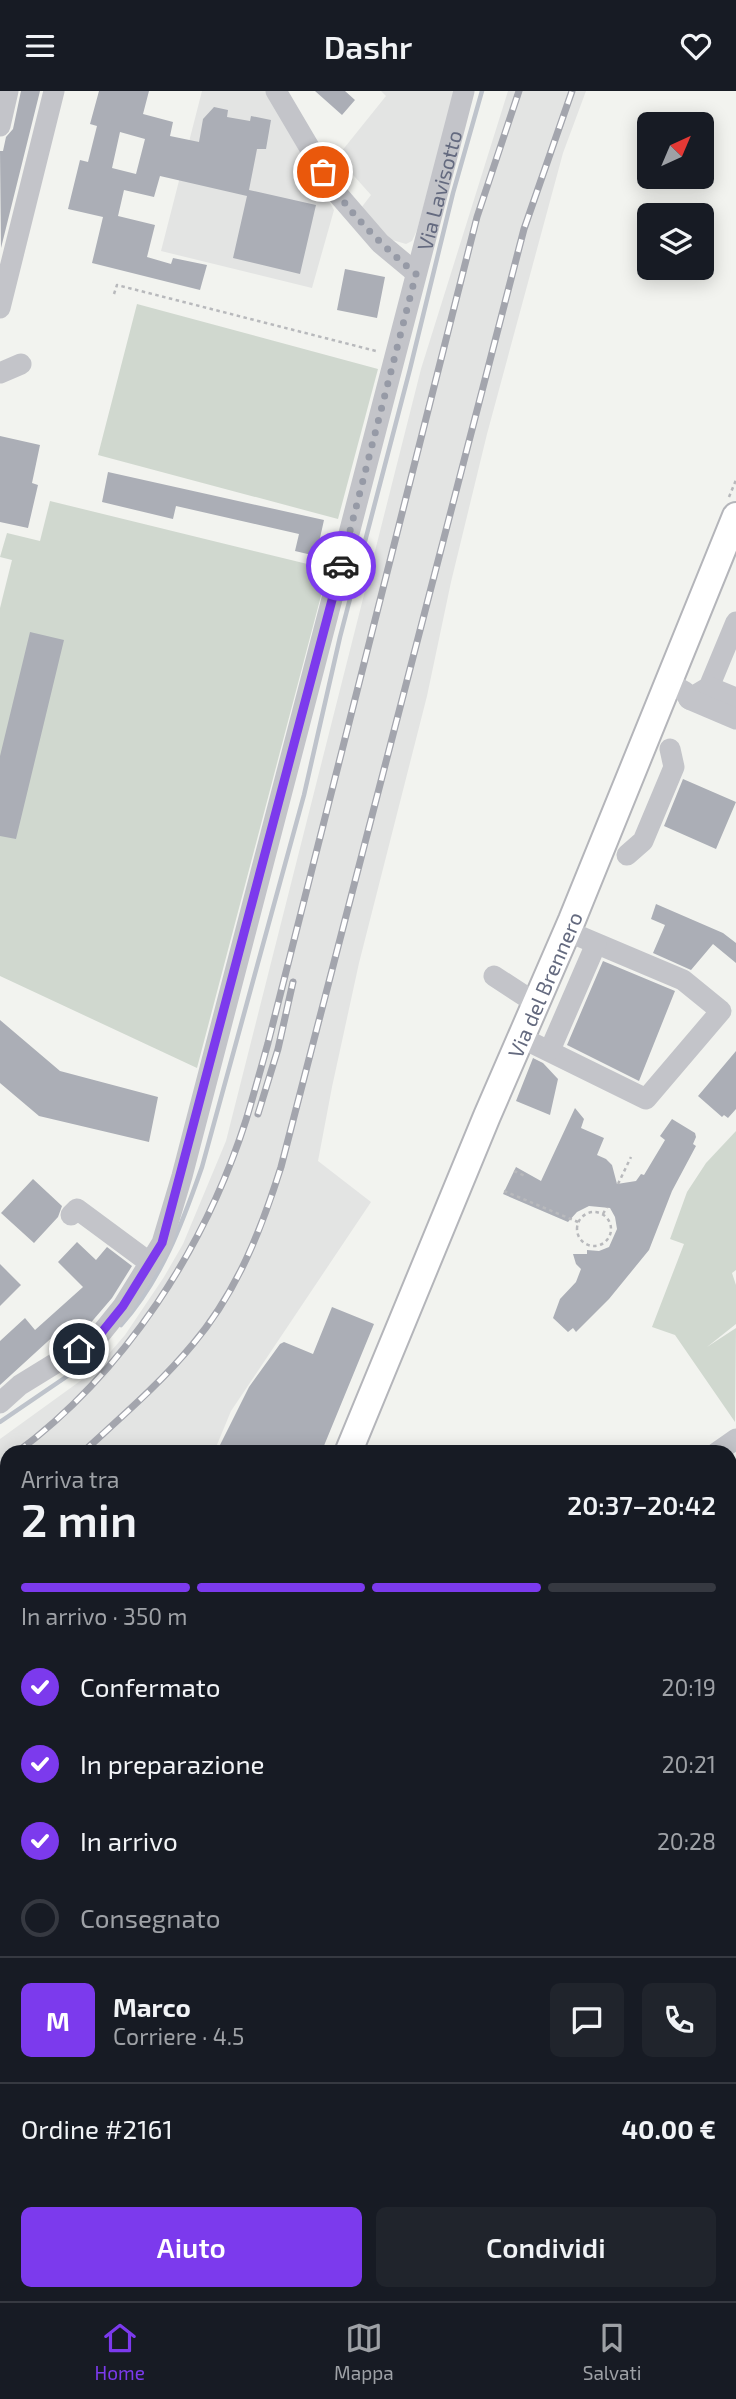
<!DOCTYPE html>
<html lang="it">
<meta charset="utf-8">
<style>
:root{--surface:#171b24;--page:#20242c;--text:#f1f3f6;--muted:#9ea1a6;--line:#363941;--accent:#7c3aed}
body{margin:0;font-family:"Exo 2",sans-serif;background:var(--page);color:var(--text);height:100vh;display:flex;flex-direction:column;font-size:26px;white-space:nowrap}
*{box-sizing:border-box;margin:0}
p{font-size:23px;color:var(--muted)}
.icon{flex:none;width:38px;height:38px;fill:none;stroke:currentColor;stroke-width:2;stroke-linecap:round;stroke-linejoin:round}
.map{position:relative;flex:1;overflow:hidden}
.side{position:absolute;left:0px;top:1354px;width:737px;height:856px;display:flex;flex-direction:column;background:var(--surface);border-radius:21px 21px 0 0;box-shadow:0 4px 18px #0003}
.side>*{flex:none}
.needle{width:46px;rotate:44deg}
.fabs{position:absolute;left:637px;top:21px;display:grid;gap:14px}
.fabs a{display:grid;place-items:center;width:77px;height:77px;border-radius:10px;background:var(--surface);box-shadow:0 4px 18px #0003;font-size:35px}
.pin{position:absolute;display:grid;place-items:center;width:60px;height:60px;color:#fff;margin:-30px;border:4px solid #fff;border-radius:50%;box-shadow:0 2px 7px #0007}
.courier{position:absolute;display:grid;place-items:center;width:70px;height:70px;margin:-35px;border:5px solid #7c3aed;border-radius:50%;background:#fff;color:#222;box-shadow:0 2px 9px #0007}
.headline em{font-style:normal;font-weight:600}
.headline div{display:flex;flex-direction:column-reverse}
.headline{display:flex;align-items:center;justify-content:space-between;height:119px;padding:0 21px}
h1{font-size:46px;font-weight:600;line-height:52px}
.bar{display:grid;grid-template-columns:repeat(4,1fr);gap:10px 7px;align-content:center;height:84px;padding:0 21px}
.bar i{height:9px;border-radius:5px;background:var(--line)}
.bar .current{background:var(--accent)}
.bar p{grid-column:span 4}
.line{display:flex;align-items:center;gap:18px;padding:0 21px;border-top:2px solid var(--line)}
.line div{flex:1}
.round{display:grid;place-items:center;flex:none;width:74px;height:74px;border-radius:10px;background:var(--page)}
ol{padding:0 21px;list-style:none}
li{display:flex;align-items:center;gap:21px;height:77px}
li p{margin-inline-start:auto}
li .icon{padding:7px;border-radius:50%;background:var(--accent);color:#fff;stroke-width:4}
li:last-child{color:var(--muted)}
li i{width:38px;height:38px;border:4px solid var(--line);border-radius:50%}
.primary-button{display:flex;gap:14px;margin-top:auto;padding:14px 21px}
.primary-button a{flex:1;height:80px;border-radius:10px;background:var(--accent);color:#fff;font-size:28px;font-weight:600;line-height:80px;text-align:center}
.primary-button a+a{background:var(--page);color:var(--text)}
header{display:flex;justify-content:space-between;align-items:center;height:91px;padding:0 21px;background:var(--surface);font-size:32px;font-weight:600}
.tab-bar{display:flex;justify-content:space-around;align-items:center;height:98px;border-top:2px solid var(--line);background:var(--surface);font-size:19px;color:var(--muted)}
.tab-bar a{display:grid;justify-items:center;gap:4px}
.tab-bar .current{color:var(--accent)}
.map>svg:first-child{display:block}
</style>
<header><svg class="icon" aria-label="menu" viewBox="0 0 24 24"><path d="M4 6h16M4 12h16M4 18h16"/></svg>Dashr<svg class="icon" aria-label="heart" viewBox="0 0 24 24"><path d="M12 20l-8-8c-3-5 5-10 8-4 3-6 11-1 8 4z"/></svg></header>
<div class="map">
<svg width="736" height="2210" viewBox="0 0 736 2210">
<rect width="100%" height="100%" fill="#f2f3ef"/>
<path fill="#e3e4e3" d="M202,0H267L334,119L312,197L161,160Z
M381,0H455L417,139L412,150L406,153L389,148L361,117L371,104L337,66L386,5Z
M508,0H586L563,62L487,343L451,491L427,605L359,872L332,996L318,1070L371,1111L231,1320L214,1361L7,1362V1444L5,1433L0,1436V1348L94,1280L125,1244L164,1186L183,1153L226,1050L421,278Z"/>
<path fill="#d0d8cf" d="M137,213L378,278L338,428L98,364Z
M50,410L328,478L197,977L0,885V517L12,469L0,466L7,442L40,450Z
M736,1040V1179L732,1182L736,1194V1233L707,1256L736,1237L735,1331L675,1244L652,1236L684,1153L670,1148L687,1101L706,1072Z
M736,1498V1678L730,1677V1499Z
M6,1718L7,1911L0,1915V1720Z"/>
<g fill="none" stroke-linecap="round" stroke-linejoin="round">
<path stroke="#bec3cb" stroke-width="4.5" d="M121,1234C162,1188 182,1133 202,1076L304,704L340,546L410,278L453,102L482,0
M0,1331L88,1271L104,1253"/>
</g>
<path fill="#abaeb6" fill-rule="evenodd" d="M21,0H40L1,157L0,60H3L6,46L13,38Z
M99,0H149L143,23L173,31L170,45L199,51L203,28L214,16L228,19L227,26L250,30L251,25L271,29L266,58H257L249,99L316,114L300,183L233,167L247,105L160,85L154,106L124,99L118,125L155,134L147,166L171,173L173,167L207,174L200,199L92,172L103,126L68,118L80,69L88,71L97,35L90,33ZM120,41L145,48L136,83L112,77Z
M315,0H345L355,9L342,24Z
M345,178L385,186L377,227L337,219Z
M0,345L40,354L32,392L38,394L28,437L0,431Z
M108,381L324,429L316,465L295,460L299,443L176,415L173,428L102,411Z
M30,541L64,549L16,748L0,745V665Z
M683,688L736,711L716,758L664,735Z
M656,813L723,842L736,852V872L713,853L691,879L653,862L665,834L651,828Z
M603,870L675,900L639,990L567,954Z
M0,929L60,980L158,1006L149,1051L39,1025L0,992Z
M736,960V1018L728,1027L724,1024L722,1026L698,1005Z
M533,967L543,972L558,988L550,1024L516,1010Z
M575,1017L584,1028L581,1037L604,1047L597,1064L606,1068L612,1074L617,1093L636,1090L641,1083L644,1084L665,1049L660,1045L672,1028L695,1042L696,1046L693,1053L696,1055L672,1100L649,1159L609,1208L576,1241L573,1237L568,1241L553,1227L560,1208L576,1191L581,1178L576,1173L573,1163H587V1159L599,1160L609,1156L617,1138L615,1126L610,1117L589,1115L577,1121L568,1131L503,1103L516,1076L541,1090Z
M33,1088L62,1115L58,1126L34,1152L1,1122Z
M77,1151L96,1169L107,1156L132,1175L112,1207L88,1235L65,1251L58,1241L0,1294V1250L25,1227L35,1239L83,1196L58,1171Z
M0,1173L21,1194L0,1215Z
M332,1216L374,1233L321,1362H216L249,1296L280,1253L284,1251L313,1263Z"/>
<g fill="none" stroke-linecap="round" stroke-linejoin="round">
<g stroke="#b4b5ba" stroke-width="30">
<g id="major">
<path id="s2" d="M348,1362L487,1025L572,829L736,425"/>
<path d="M0,1688L7,1685"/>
<path d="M0,1939L7,1936"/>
<path d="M0,2188L7,2178"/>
</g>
</g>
<path stroke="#b8b9bc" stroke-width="2.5" stroke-dasharray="3.5 3.5" stroke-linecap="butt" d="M114,203L117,194L376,260
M729,406L736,389
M514,1080L525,1085
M618,1093L631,1066
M504,1100L578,1131
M577 1138a17 17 0 1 1 34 0a17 17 0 1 1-34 0Z
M603,1123L607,1116
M0,1740L7,1730
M0,1837L6,1870L0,1872
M1,2048L7,2050
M0,2115L7,2118"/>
<g stroke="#c3c4c9" stroke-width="21">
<path d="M276,0L335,100L380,152L416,182"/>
<path d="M0,35L8,0"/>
<path d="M0,217L54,0"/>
<path d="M0,282L21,273"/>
<path d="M669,592L685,601L689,608L709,596L736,531"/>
<path d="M709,596L736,607"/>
<path d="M689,608L736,628"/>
<path d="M627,764L643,750L674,676L670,658"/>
<path d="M494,885L537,913"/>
<path d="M522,947L646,1008L721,920L683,889L567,840"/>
<path d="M550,959L596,853"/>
<path d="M71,1124L77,1118L150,1172"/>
<path id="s1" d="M0,1312L20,1294L98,1246L123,1215L162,1152L182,1085L464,0"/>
<path d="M716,1362L736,1348"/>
<path d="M730,1480L736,1478"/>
<path d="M730,1939L736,1940"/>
<path d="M84,2203L92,2210"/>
<path d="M29,2210L35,2203"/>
<path d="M446,2210L453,2203"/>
<path d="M683,2210L685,2203"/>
</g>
<use href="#major" stroke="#fff" stroke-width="26"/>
<g stroke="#a3a5ad" stroke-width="7">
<path id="rail" d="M258,1023L278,958L293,891
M16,1362C125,1281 205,1157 246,1029C254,1003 261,977 268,952L477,126L519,0
M82,1362C120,1327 160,1293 193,1253C237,1201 261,1139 281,1076L524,138L572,0
M0,1386L7,1381
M0,1426L7,1420"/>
</g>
<use href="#rail" stroke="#fff" stroke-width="4.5" stroke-dasharray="13" stroke-linecap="butt"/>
</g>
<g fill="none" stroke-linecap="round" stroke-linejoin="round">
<path stroke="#969aa6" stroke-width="7" stroke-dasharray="0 12.6" d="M323,81C348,121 380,153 416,183L341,475"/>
<path stroke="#7c3aed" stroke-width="9" d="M79,1258L98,1246L123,1215L162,1152L341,475"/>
</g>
<g text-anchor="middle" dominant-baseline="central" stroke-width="7" stroke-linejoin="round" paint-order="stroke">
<g font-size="21" fill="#646a7f" stroke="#fff">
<text stroke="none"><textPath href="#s1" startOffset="1321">Via Lavisotto</textPath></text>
<text stroke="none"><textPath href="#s2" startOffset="508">Via del Brennero</textPath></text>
</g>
</g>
</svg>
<div class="fabs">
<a><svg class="needle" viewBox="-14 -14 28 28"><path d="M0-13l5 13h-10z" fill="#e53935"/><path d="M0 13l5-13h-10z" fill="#9ea1a6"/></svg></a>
<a><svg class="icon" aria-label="layers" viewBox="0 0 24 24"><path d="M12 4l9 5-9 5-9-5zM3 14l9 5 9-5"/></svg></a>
</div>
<div class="pin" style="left:323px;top:81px;background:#ea580c"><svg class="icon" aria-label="bag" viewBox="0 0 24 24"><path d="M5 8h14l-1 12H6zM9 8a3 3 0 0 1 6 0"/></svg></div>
<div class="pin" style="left:79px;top:1258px;background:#1f2937"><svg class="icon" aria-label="home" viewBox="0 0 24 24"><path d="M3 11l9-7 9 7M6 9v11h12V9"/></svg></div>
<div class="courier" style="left:341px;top:475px"><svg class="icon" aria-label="car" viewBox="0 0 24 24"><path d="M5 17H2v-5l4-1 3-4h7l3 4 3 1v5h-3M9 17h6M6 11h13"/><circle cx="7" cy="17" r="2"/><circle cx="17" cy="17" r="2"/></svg></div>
<section class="side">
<div class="headline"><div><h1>2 min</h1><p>Arriva tra</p></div><em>20:37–20:42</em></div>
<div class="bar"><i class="current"></i><i class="current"></i><i class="current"></i><i></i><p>In arrivo · 350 m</p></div>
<ol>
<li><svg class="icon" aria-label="check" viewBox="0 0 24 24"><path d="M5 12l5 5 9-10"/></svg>Confermato<p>20:19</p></li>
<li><svg class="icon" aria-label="check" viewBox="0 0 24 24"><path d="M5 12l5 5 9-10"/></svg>In preparazione<p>20:21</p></li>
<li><svg class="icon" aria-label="check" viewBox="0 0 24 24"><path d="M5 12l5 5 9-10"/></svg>In arrivo<p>20:28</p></li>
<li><i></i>Consegnato</li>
</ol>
<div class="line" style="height:126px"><b class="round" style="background:var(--accent);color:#fff">M</b><div><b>Marco</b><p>Corriere · 4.5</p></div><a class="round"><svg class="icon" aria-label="chat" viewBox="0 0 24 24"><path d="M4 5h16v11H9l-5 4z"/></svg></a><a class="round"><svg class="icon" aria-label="phone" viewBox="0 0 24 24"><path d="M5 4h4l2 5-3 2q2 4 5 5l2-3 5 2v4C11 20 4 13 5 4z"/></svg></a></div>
<div class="line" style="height:91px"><div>Ordine #2161</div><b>40.00 €</b></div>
<div class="primary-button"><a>Aiuto</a><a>Condividi</a></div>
</section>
</div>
<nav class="tab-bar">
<a class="current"><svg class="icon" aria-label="home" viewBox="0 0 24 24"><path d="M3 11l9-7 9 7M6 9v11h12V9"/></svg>Home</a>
<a><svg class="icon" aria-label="map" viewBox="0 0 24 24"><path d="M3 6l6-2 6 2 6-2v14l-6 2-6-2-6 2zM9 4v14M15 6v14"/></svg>Mappa</a>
<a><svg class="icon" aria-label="saved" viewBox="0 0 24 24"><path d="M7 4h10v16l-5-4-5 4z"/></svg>Salvati</a>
</nav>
